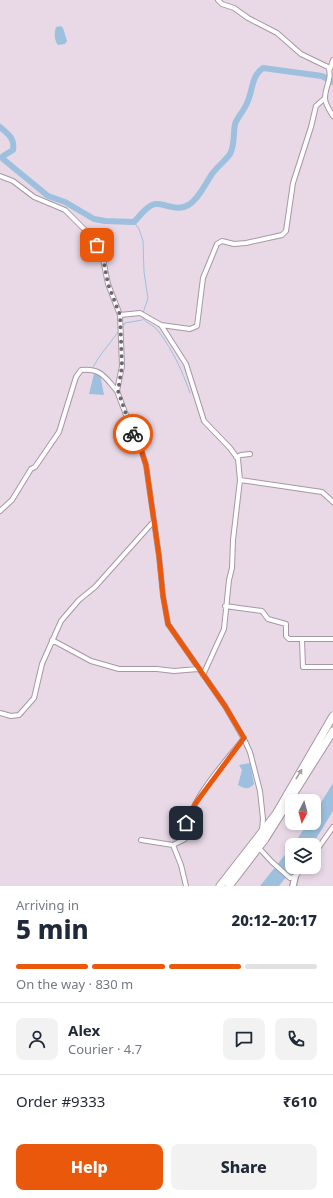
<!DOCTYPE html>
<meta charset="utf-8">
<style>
:root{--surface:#fff;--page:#f2f2f3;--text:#1f2937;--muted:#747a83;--line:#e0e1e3;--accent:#ea580c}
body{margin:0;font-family:"Noto Sans",sans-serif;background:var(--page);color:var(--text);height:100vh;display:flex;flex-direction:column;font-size:15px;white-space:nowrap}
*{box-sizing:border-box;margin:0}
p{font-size:13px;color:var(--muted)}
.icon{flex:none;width:22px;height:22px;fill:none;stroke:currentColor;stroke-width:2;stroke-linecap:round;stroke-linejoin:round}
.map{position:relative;height:886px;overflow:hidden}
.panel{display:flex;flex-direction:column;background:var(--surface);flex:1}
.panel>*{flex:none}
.needle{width:26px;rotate:186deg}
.tools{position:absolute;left:285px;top:794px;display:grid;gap:8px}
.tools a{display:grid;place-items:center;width:36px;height:36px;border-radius:8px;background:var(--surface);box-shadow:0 2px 6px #0003;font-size:20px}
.pin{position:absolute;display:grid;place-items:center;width:34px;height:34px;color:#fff;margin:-17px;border-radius:8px;box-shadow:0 2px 6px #0006}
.courier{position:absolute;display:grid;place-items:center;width:40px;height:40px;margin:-20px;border:3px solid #ea580c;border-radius:50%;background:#fff;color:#222;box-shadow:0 1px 5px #0007}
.headline em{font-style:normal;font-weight:800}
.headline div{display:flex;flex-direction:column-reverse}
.headline{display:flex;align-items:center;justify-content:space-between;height:68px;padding:0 16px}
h1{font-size:26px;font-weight:800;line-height:30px}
.bar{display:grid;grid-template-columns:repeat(4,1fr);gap:6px 4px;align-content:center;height:48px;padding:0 16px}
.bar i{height:5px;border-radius:3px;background:var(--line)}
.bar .selected{background:var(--accent)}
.bar p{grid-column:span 4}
.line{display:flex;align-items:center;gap:10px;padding:0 16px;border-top:1px solid var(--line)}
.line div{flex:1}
.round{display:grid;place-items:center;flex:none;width:42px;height:42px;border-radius:8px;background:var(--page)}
.action{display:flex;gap:8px;margin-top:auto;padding:8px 16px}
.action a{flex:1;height:46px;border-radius:8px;background:var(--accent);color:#fff;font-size:16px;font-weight:800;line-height:46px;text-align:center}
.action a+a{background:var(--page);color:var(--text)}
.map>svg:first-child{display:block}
</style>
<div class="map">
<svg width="333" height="886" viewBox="0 0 333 886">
<rect width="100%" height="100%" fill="#e9d9e7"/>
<path fill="#9cc0dd" d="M61,26L63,28L67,41L65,44L58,45C54,40 54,33 56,27Z
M97,373L100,374L104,395L89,394L94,374Z
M250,763L254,784C248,790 245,789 238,785L242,770L239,765Z
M333,783V811L312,845H293L308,823H314V814Z
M292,846V867H294L279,886H260Z"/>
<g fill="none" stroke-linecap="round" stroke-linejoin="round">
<path stroke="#9cc0dd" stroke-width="1" d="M134,222L139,229L143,241L144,272L148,298L143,313
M142,316C143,323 154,324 159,332C173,351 182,370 190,393
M122,327L125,323L142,320
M92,369L99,357L119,331"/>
<path stroke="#9cc0dd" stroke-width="6" d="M0,127C8,134 15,138 13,150L3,156V159L48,196L65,202L94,219L105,221L134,222C139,217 145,208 152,205C161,200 176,214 190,204C200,197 205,184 212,174C217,167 225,161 230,154C235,145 233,134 235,124C238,116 244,111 247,103C253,91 251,76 263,68L322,76L333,82"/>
<g stroke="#a797a5" stroke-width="6">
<path id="street" d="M218,0L222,4L234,8L248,18L277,33L301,54L328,67C333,77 325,87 325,98C325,104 330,111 333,116
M330,69L333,60
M0,176L13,181L34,197L65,210L88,233L97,245L103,259L108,284L120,315L122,366L117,391L134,436L137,437L146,465L159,556L163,596L168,624L225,706L244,739L250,752L260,791L263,819L262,830
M120,315L140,313L161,325L190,329L197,326L203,278L217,244L222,241L234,244L246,243L282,235L286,231L293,183L311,127L316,106L325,98
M161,325L186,364L204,421L230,448L238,459L240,480L233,540L232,568L229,580L224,629L203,675
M236,457L241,455L250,454
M240,480L322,492L333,502
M0,511L12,500L31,469L35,467L59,432L76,377L81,370C101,368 105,377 117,391
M225,606L262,611L268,619L286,624V636L289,639H333
M52,640L91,661L119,669H157L174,671L198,669
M302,640L303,667H333
M0,713L11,716L19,715L34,698L42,664L61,621L79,600L95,587L154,521
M141,840L173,845L181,865L186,886
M173,845L185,839C186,803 222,766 244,738
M259,848L272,862L290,878L295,877L303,867
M314,854L333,827"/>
</g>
<g stroke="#a797a5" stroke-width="8">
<path id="secondary" d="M293,886L295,877"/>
</g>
<g stroke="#a797a5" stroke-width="9">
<path id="highway" d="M220,886L276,814L333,716
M229,886L265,839L333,731"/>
</g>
<use href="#street" stroke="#fff" stroke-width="4"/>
<use href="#secondary" stroke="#fff" stroke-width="5.5"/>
<use href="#highway" stroke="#fff" stroke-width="7"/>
</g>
<defs><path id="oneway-solid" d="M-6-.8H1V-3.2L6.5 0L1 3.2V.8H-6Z"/></defs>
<use fill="#a19ea0" href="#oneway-solid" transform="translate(299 774) rotate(-59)"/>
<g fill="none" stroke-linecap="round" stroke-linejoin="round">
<path stroke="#6f666e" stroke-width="4" stroke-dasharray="0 7.2" d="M97,245L103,258L108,284L120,315L122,366L118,391L133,434"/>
<path stroke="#ea580c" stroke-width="5" d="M133,434L134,436L137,437L146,465L159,556L163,596L168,624L225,706L244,738L195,804L186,823"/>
</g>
</svg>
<div class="tools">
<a><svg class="needle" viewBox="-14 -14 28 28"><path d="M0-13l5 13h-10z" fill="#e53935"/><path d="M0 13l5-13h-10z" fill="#747a83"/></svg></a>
<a><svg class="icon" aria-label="layers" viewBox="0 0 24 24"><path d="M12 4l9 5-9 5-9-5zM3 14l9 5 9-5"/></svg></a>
</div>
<div class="pin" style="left:97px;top:245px;background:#ea580c"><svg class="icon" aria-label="bag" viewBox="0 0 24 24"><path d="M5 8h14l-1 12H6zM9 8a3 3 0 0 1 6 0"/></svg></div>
<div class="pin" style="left:186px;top:823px;background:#1f2937"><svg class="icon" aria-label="home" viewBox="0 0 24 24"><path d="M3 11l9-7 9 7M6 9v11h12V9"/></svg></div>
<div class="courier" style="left:133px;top:434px"><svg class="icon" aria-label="bike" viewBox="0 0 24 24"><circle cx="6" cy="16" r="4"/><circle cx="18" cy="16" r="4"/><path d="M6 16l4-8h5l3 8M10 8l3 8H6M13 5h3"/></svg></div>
</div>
<section class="panel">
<div class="headline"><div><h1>5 min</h1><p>Arriving in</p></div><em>20:12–20:17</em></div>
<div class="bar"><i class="selected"></i><i class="selected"></i><i class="selected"></i><i></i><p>On the way · 830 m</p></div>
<div class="line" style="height:72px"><a class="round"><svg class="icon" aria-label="person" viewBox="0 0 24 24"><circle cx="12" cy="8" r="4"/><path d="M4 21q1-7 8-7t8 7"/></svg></a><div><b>Alex</b><p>Courier · 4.7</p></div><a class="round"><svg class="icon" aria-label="chat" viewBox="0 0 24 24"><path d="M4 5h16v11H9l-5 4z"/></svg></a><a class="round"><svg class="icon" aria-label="phone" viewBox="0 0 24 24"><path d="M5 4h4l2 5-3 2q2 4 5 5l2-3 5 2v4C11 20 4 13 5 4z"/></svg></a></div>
<div class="line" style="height:52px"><div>Order #9333</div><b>₹610</b></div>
<div class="action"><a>Help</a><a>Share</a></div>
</section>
